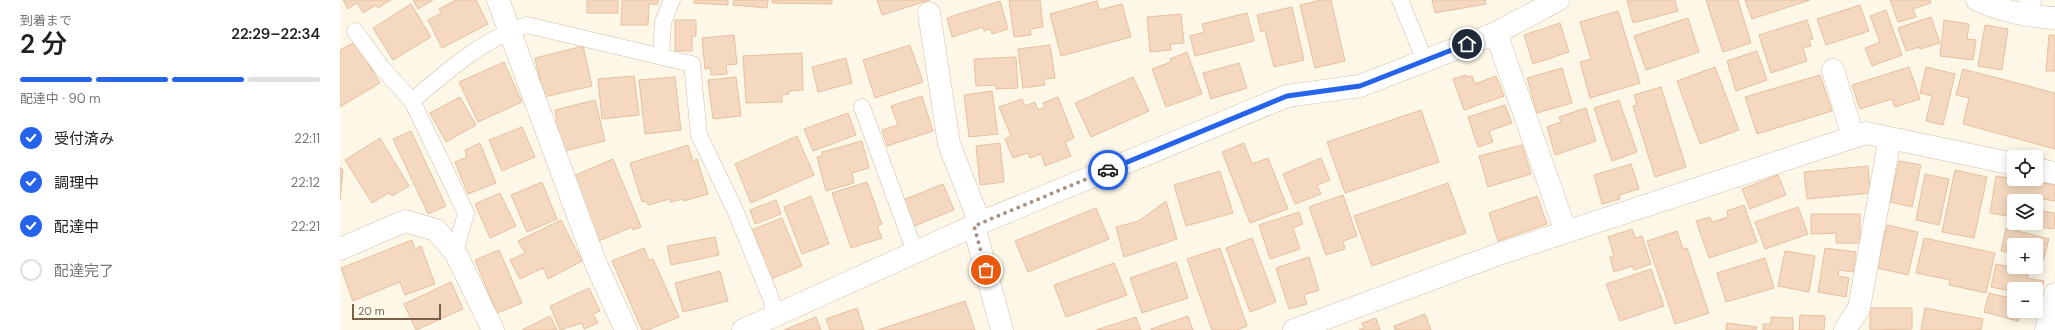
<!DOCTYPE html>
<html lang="ja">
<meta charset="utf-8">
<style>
:root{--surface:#fff;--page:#f6f6f6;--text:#222;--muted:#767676;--line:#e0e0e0;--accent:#2563eb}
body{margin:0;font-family:"DM Sans","Noto Sans JP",sans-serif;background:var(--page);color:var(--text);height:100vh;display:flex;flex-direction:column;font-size:15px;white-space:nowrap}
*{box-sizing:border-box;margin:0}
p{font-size:13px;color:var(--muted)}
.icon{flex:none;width:22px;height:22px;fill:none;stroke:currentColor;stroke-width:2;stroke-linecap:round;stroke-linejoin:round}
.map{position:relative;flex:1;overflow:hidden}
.sheet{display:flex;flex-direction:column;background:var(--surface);width:340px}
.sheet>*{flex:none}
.buttons{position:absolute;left:1667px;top:150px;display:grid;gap:8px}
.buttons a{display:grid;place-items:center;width:36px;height:36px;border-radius:4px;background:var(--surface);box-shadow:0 2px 10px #0003;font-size:20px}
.scale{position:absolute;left:12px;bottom:10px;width:89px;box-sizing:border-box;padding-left:4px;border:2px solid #795f4a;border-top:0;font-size:11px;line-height:14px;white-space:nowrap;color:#795f4a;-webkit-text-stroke:3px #fffaf0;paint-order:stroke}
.pin{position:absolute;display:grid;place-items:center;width:34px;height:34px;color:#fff;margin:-17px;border:2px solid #fff;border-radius:50%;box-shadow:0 1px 4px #0007}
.courier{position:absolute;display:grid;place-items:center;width:40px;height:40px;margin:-20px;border:3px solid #2563eb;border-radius:50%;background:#fff;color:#222;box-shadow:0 1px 5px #0007}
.overview em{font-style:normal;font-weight:600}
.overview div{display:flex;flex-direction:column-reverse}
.overview{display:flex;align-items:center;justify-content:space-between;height:68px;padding:0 20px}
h1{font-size:26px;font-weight:600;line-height:30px}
.bar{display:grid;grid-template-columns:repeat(4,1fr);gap:6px 4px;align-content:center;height:48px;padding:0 20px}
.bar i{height:5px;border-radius:3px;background:var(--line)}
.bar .active{background:var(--accent)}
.bar p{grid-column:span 4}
ol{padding:0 20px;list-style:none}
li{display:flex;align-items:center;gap:12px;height:44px}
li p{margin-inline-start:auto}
li .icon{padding:4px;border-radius:50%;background:var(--accent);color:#fff;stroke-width:4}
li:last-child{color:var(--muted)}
li i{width:22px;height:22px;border:2px solid var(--line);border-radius:50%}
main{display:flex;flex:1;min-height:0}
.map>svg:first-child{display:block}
</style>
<main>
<section class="sheet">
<div class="overview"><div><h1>2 分</h1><p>到着まで</p></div><em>22:29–22:34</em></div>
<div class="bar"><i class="active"></i><i class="active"></i><i class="active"></i><i></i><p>配達中 · 90 m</p></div>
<ol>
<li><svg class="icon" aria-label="check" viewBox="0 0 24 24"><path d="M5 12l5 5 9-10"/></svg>受付済み<p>22:11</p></li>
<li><svg class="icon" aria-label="check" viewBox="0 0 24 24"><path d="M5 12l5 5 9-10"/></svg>調理中<p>22:12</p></li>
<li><svg class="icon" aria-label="check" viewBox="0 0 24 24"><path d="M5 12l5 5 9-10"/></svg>配達中<p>22:21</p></li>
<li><i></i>配達完了</li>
</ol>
</section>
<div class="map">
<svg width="1715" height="330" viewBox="0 0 1715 330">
<rect width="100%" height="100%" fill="#fdf7e8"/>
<path fill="#f4d8bf" stroke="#e7c09e" d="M3,0H51L38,8L36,5L23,13L17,3L8,9Z
M73,0H93L78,9Z
M116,0H136L148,24L102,48L88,20L102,13L99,9Z
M247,0H278V13H247Z
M282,0H318V4H309L308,25H281Z
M354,0H388V5L354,3Z
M394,0H428L427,8L393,5Z
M432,0H492V4L432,3Z
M537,0H590L542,15Z
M669,0H700L703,27L690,29L691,35L674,37Z
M981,0H991L1005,61L975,68L960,5Z
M1092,0H1145L1146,4L1095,13Z
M1287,0H1335L1338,11L1293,23Z
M1366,0H1398L1411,43L1383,52Z
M1405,0H1470L1412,19Z
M1550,0H1590L1591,3L1573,9L1576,17L1558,22Z
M660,1L668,29L652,34L650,29L644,31L643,27L612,37L607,18Z
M757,1L759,10L782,4L791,37L721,56L710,14Z
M71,4L91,37L53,60L33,28Z
M1520,5L1529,31L1486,45L1477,19Z
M952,7L964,60L934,67L925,31L921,32L917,15Z
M1546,10L1562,55L1532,66L1525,48L1540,42L1530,16Z
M1278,11L1300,83L1250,98L1240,62L1251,59L1240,22Z
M907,13L914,41L855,56L850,36L864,32L862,24Z
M841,14L844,43L830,44L831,50L810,52L807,17Z
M1591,17L1600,43L1580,49L1579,47L1566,51L1558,28Z
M1348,18L1359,52L1306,70L1294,36Z
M335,20H356V36H352V51H335Z
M1467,20L1473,39L1469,40L1471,46L1463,48L1467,61L1431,73L1419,35Z
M1604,20L1629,24L1627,39L1636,40L1633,60L1600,56Z
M1220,23L1229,52L1193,64L1184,35Z
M1645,25L1668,29L1662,70L1638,66Z
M394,35L397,64L386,65L387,74L371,75L370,68L365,69L362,38Z
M1709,35H1715V71H1706Z
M15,42L40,83L0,107V50Z
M570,45L583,82L535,98L523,60Z
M710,45L715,78L704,79L705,85L683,88L678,49Z
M243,46L252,86L204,97L195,58Z
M1417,51L1427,80L1396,91L1387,61Z
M847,52L862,94L826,107L812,69L831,62L830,59Z
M462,53L463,90L449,91V94L442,95V102L406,103L403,56Z
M676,57L678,88L656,89V85L636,86L634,59Z
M506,58L512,83L478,92L472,67Z
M164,62L182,102L138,122L119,82Z
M899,63L907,88L871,99L863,73Z
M1375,67L1399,130L1360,144L1337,81Z
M1569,67L1580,99L1555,107L1552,99L1520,109L1512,85Z
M1586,67L1615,74L1603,125L1586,121L1592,96L1580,93Z
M1222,68L1232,103L1197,113L1187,78Z
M1623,69L1715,93V149L1623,124L1629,98L1616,95Z
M1126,75L1127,77L1132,76L1135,84L1156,76L1164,96L1124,110L1113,79Z
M1480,75L1492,111L1417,134L1405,97Z
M294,76L299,115L262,119L258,79Z
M335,77L341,130L305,134L299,80Z
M396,77L401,116L373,119L368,80Z
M793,77L809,111L751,137L735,103Z
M1321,87L1346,167L1315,177L1293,106L1297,105L1294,95Z
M652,91L658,134L629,137L624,95Z
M582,96L593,131L547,146L542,130L558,125L551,106Z
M120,97L136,125L106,142L90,113Z
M718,97L734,138L725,142L731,156L705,166L701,154L690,158L688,153L673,158L665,139L671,136L659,107L682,99L685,106L695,102L698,110L705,107L703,103Z
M255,100L265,141L221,152L213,122L217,121L215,110Z
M1279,100L1297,152L1272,161L1254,108Z
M1165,105L1172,123L1149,131L1153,142L1138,147L1128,117Z
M1246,108L1256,141L1215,155L1207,127L1221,122L1219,117Z
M1081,110L1099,162L1005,193L987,142Z
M508,113L516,135L473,151L464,129Z
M182,127L195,157L162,171L149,140Z
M71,131L106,206L88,214L53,139Z
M457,136L474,175L411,203L395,164Z
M40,138L69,186L52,196L49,193L32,203L5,160Z
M522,141L529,168L512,173L514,183L486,191L477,157L482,156V152Z
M140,143L156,183L128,194L115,162L127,157L125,150Z
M660,143L664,182L640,185L636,146Z
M904,143L912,164L928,158L948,209L910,223L882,152Z
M348,145L353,161L357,159L368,194L344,201L343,199L331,202L330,199L308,205L306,201L302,202L290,163Z
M1182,145L1191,174L1148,187L1139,156Z
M981,158L990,180L977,185L981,194L955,204L943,174Z
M273,159L301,227L293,230L292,227L259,241L231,177Z
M1559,161L1581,165L1572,207L1550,202Z
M1291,164L1299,189L1279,195L1280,199L1262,204L1254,175Z
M1528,166L1530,193L1467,199L1464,172Z
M0,167L3,170L0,200Z
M1615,170L1647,177L1634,238L1602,232Z
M880,171L893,213L846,226L834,185Z
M1585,174L1609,179L1599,225L1576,220Z
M1438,175L1446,195L1410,209L1402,189Z
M1656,176L1715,185V201L1683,196V201H1674V223H1696V210L1715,213L1714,229L1672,223L1673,217L1650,213Z
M202,182L217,219L187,232L171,195Z
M527,182L542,224L537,226L542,238L511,248L492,193Z
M1108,183L1126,233L1032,266L1014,216Z
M603,184L614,210L574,226L563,200Z
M160,193L176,226L150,238L135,204Z
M1003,195L1017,236L1003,241L1005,249L986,255L969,207Z
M471,196L489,244L462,254L444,207Z
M1197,196L1207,224L1158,241L1149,213Z
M436,200L441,214L415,224L410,210Z
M826,201L837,239L784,257L776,227L799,221Z
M1404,205L1417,242L1369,258L1356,221L1370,217L1372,222L1388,217L1387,211Z
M1458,207L1468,234L1425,249L1415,222Z
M756,208L769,239L688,272L675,241Z
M959,212L963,224L953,228L960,249L930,259L919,225Z
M1471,214H1520V243H1496V233L1471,234Z
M442,218L462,266L431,279L411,230Z
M221,220L242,261L208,279L203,268L180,279L170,260L185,253L178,241Z
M1547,225L1578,232L1568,275L1537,268Z
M1666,228L1709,239L1703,261L1696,260V245H1674V254L1661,251Z
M1292,229L1295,238L1302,236L1311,264L1294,270L1292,266L1274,272L1270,257L1274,256L1268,237Z
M1337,231L1343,249L1347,248L1369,313L1335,324L1307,241Z
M375,237L379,255L331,265L327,246Z
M912,238L936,302L910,312L886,248Z
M1584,238L1655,253L1646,293L1609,285L1610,280L1576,273Z
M72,240L75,249L81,246L95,284L65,295L60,282L13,301L1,268Z
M304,248L309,260L313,259L339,317L308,330H302L272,261Z
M880,248L907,326L897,330H872L847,259Z
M1485,248L1516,252L1513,272L1499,270L1498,276L1509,278L1506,297L1478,292Z
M159,250L182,303L157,313L135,260Z
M1445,251L1475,256L1469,292L1438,286Z
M969,257L979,290L964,295L967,304L949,309L936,268Z
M1425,258L1434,288L1386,302L1377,273Z
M836,262L848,298L802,313L790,278Z
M774,263L787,295L726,317L714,285Z
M1656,264L1689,271L1687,278L1704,281L1700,298L1696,297V289H1674V292L1651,287Z
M1311,269L1324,306L1280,321L1266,284Z
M380,271L388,301L343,312L335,283Z
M111,282L123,309L76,330L64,304Z
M249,288L260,311L253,314L258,323L244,329L242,323L220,330L210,306Z
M1649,293L1674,299V311H1681L1678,321L1644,312Z
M625,301L635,330H538Z
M517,308L524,330H490L486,319Z
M1530,308H1572V329L1530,330Z
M1585,308L1643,319L1641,330H1581Z
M1085,314L1091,330H1055L1054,326Z
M1460,315L1485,316L1484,330H1459Z
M210,316L217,330H182Z
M848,316L853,330H811V329Z
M476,317L481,330H444Z
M796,317L801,330H756Z
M1431,317L1453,318V330H1423V324H1431Z
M1036,318L1040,330H1019L1024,328L1022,323Z
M1387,323L1417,327L1416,330H1386Z"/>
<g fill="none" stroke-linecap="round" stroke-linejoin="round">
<g stroke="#d0bfad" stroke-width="17">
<path id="lane" d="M1060,0L1085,61
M15,31L42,68L72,101L126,213L115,252
M321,56L323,22L332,0
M72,101C107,71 143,39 187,25L352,64L359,135L395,210L430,296L436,316
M522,107L575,252"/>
</g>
<g stroke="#d0bfad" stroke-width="23">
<path id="street" d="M158,0L256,264L286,330
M589,13L609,144L640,223
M1689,15L1690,0
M1156,33L1226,232
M1493,70L1513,137
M1696,169L1715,173
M634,226L662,330
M0,249L65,221L96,230L115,252L153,330
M954,330L1159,254L1526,133L1674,164
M1505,330L1519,308L1550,138
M1706,330L1715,294"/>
</g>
<g stroke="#d6c2ac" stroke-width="23">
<path id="secondary" d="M1637,0C1662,11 1688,17 1715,18
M403,330L640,223L947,96L1020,86L1156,33L1218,0"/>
</g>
<use href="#lane" stroke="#fff" stroke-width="16"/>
<use href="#street" stroke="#fff" stroke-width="22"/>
<use href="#secondary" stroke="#fff" stroke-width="22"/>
</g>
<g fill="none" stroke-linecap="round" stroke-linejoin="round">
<path stroke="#a79481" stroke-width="4" stroke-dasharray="0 7.2" d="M646,270L634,226L768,170"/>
<path stroke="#2563eb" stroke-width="5" d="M768,170L947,96L1020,86L1127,44"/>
</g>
</svg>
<div class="buttons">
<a><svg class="icon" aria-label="locate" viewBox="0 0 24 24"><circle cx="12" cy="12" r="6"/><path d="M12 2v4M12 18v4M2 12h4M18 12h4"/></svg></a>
<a><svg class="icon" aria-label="layers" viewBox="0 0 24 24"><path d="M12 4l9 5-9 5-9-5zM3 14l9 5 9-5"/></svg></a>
<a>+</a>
<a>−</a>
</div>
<div class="scale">20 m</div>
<div class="pin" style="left:646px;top:270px;background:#ea580c"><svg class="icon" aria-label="bag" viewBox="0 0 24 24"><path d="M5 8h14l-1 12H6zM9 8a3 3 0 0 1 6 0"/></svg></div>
<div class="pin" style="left:1127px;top:44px;background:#1f2937"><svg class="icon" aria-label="home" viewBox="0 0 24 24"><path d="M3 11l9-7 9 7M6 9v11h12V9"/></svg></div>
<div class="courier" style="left:768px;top:170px"><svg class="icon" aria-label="car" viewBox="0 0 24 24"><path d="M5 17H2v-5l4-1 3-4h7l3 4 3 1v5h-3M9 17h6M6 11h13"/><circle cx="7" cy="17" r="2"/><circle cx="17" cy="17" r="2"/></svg></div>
</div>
</main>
